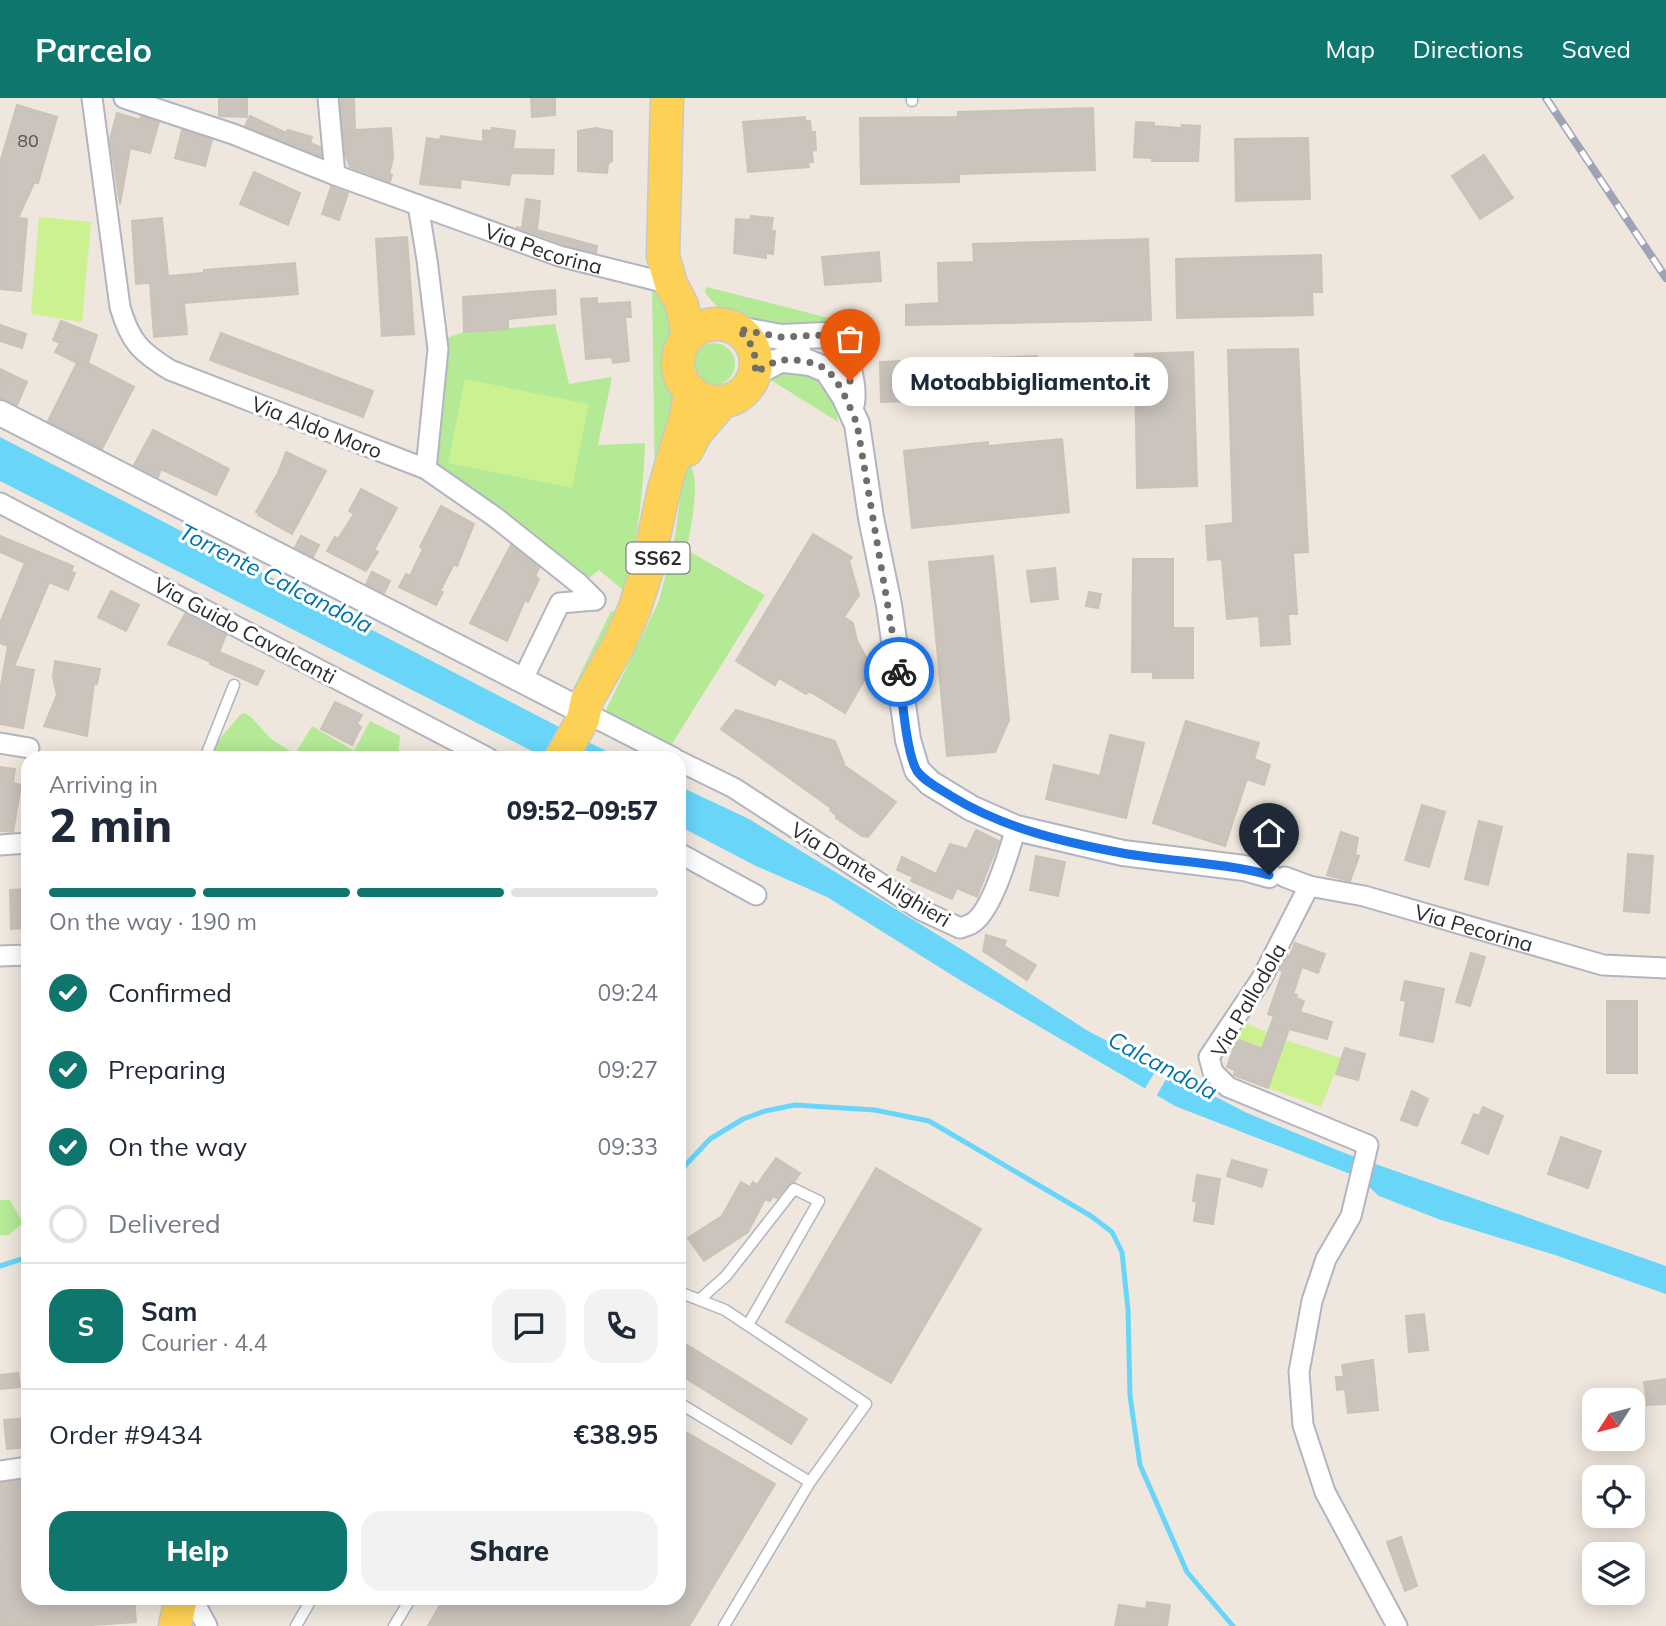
<!DOCTYPE html>
<meta charset="utf-8">
<style>
:root{--surface:#fff;--page:#f2f2f3;--text:#1f2937;--muted:#747a83;--line:#e0e1e3;--accent:#0f766e}
body{margin:0;font-family:Mulish,sans-serif;background:var(--page);color:var(--text);height:100vh;display:flex;flex-direction:column;font-size:26px;white-space:nowrap}
*{box-sizing:border-box;margin:0}
p{font-size:23px;color:var(--muted)}
.icon{flex:none;width:38px;height:38px;fill:none;stroke:currentColor;stroke-width:2;stroke-linecap:round;stroke-linejoin:round}
.map{position:relative;flex:1;overflow:hidden}
.panel{position:absolute;left:21px;top:653px;width:665px;height:854px;display:flex;flex-direction:column;background:var(--surface);border-radius:21px;box-shadow:0 4px 18px #0003}
.panel>*{flex:none}
.needle{width:46px;rotate:234deg}
.tools{position:absolute;left:1582px;top:1290px;display:grid;gap:14px}
.tools a{display:grid;place-items:center;width:63px;height:63px;border-radius:14px;background:var(--surface);box-shadow:0 4px 18px #0003;font-size:35px}
.pin{position:absolute;display:grid;place-items:center;width:60px;height:60px;color:#fff;margin:-72px -30px;border-radius:50% 50% 50% 0;rotate:-45deg;box-shadow:0 0 7px #0007}
.pin .icon{rotate:45deg}
.courier{position:absolute;display:grid;place-items:center;width:70px;height:70px;margin:-35px;border:5px solid #1a73e8;border-radius:50%;background:#fff;color:#222;box-shadow:0 2px 9px #0007}
.bubble{position:absolute;height:49px;border-radius:21px;background:var(--surface);box-shadow:0 4px 18px #0003;font-size:23px;font-weight:800;line-height:49px;text-align:center}
.summary em{font-style:normal;font-weight:800}
.summary div{display:flex;flex-direction:column-reverse}
.summary{display:flex;align-items:center;justify-content:space-between;height:119px;padding:0 28px}
h1{font-size:46px;font-weight:800;line-height:52px}
.bar{display:grid;grid-template-columns:repeat(4,1fr);gap:10px 7px;align-content:center;height:84px;padding:0 28px}
.bar i{height:9px;border-radius:5px;background:var(--line)}
.bar .selected{background:var(--accent)}
.bar p{grid-column:span 4}
.line{display:flex;align-items:center;gap:18px;padding:0 28px;border-top:2px solid var(--line)}
.line div{flex:1}
.round{display:grid;place-items:center;flex:none;width:74px;height:74px;border-radius:21px;background:var(--page)}
ol{padding:0 28px;list-style:none}
li{display:flex;align-items:center;gap:21px;height:77px}
li p{margin-inline-start:auto}
li .icon{padding:7px;border-radius:50%;background:var(--accent);color:#fff;stroke-width:4}
li:last-child{color:var(--muted)}
li i{width:38px;height:38px;border:4px solid var(--line);border-radius:50%}
.primary-button{display:flex;gap:14px;margin-top:auto;padding:14px 28px}
.primary-button a{flex:1;height:80px;border-radius:21px;background:var(--accent);color:#fff;font-size:28px;font-weight:800;line-height:80px;text-align:center}
.primary-button a+a{background:var(--page);color:var(--text)}
header{display:flex;align-items:center;gap:42px;box-sizing:border-box;height:98px;padding:0 35px;background:var(--accent);color:#fff}
header strong{font-size:33px}
nav{display:flex;gap:38px;margin-inline-start:auto;font-size:24px}
.map>svg:first-child{display:block}
</style>
<header>
<strong>Parcelo</strong>
<nav><a>Map</a><a>Directions</a><a>Saved</a></nav>
</header>
<div class="map">
<svg width="1666" height="1528" viewBox="0 0 1666 1528">
<rect width="100%" height="100%" fill="#efe7dd"/>
<path fill="#b4e996" d="M652,187L664,192L677,237L669,257L668,269L678,305L655,393Z
M706,189L833,221L823,229L740,225L720,212L705,195Z
M555,226L569,286L612,279L598,347L645,345C643,396 638,444 623,492L599,472L589,480L507,415L432,365L444,241L464,234Z
M693 266a21 21 0 1 1 42 0a21 21 0 1 1-42 0Z
M785,274L816,277L833,299L838,324L771,282Z
M689,364C702,384 690,428 687,452L765,497L670,649L604,616L659,503L675,438L682,385Z
M611,513L619,516L577,604L533,574L572,593Z
M245,615L252,620L271,641L295,656L312,628L354,653L370,623L400,638L398,660H212L217,644L240,617Z
M0,1102H10L23,1125L9,1137H0Z"/>
<path fill="#cbf191" d="M39,119L91,124L82,224L31,216Z
M465,281L589,306L572,390L448,365Z
M1243,924L1285,942L1341,960L1321,1009L1233,977L1235,972L1227,969Z"/>
<path fill="#69d6f9" d="M0,339L592,646L621,660H546L0,383Z
M679,688L749,721L969,856L1088,933L1247,1015L1347,1056L1666,1168V1196L1555,1157L1441,1122L1379,1098L1358,1079L1175,1008L963,884L827,799L756,768L679,728Z"/>
<path fill="#efe7dd" d="M1159,967L1171,973L1155,1000L1143,994Z"/>
<g fill="none" stroke-linecap="round" stroke-linejoin="round">
<path stroke="#69d6f9" stroke-width="5" d="M679,1074L710,1041L743,1021L765,1013L795,1007L875,1012L929,1023L1091,1118L1112,1134L1122,1154L1128,1212L1130,1298L1140,1367L1187,1474L1233,1528
M0,1168L28,1159"/>
</g>
<path fill="#cac4bd" stroke="#cbc3b7" stroke-width="2" d="M219,0H247V19L219,18Z
M340,0H354L355,32L391,30L393,60L389,76L392,77L390,84L350,69L345,56Z
M531,0H555V17L532,19Z
M17,7L57,19L38,85H34L18,120L27,121L21,193L0,191V65Z
M1093,10L1095,72L959,76V84L861,86L860,20L958,19V14Z
M117,15L140,22L141,18L159,24L150,55L130,50L120,106L110,41Z
M250,18L286,35L288,32L312,39L310,45L320,49L321,58L245,28Z
M805,19V23H810L811,34H815L816,52L812,53L813,64H808L809,69L748,74L743,24Z
M1136,24L1154,25V28L1181,30L1182,27L1200,28L1198,63H1152V60L1134,59Z
M492,30L515,33L513,51L554,52L553,76L511,75L509,87L461,81L460,90L420,86L427,40L440,42L441,38L483,44V32L492,33Z
M596,30L612,33V63L608,66L607,75L578,73V33Z
M182,32L212,42L205,68L175,60Z
M1308,40L1310,101L1236,103L1235,41Z
M1484,57L1513,100L1480,121L1452,78Z
M254,74L300,95L288,127L240,106Z
M331,89L348,95L339,122L322,116Z
M526,101L540,103L537,132L597,148L596,155L563,146L516,129L522,130Z
M751,118L773,120L771,133H775L773,156L766,155V160L734,155L736,121L750,122Z
M162,120L168,178L204,175V172L295,165L298,196L184,205L187,236L154,239L150,185L136,186L132,123Z
M407,139L414,236L382,238L376,141Z
M1148,141L1151,222L906,227V207L939,205L938,165L974,164L973,146Z
M879,154L881,183L825,187L822,159Z
M1321,157L1322,194H1312L1313,217L1177,220L1176,161Z
M555,192L556,216L508,221V231L464,234L463,199Z
M597,200V206L630,204L631,219H625L629,263L613,265L612,259L586,261L581,201Z
M61,223L97,237L88,265L134,289L102,351L48,323L77,265L55,254L60,245L53,242Z
M0,227L26,236L22,250L0,243Z
M221,235L373,293L363,319L210,262Z
M1298,251L1308,454L1293,455L1297,516H1288L1290,546L1261,548L1259,518L1227,521L1222,461L1208,462L1206,428L1233,425L1228,252Z
M1193,254L1197,388L1137,390L1135,256Z
M1037,258L1038,269L1075,267L1076,298L881,304L880,264Z
M0,271L27,284L17,307L0,300Z
M153,332L229,371L216,397L161,371L158,379L134,367Z
M1062,341L1069,414L912,430L904,353L988,344V348Z
M286,354L326,373L292,436L258,417L259,415L256,414L278,375Z
M361,391L397,410L374,452L378,454L366,473L327,453L335,439L338,441L354,416L349,413Z
M441,408L474,426L457,468L454,466L440,493L443,494L436,507L399,489L406,476L410,478L423,451L420,449Z
M813,436L852,459L849,463L859,497L844,519L853,525L857,543L869,564L873,567L845,615L809,593L806,596L779,580L775,587L736,563Z
M0,438L73,468L71,474L75,475L68,492L49,484L14,568L34,572L23,630L0,626V593L8,548L0,545V525L25,465L0,454Z
M301,438L319,447L313,459L295,449Z
M511,447L539,470L535,478L539,481L528,504L525,502L507,543L470,525Z
M993,458L1009,622L995,654L947,658L929,464Z
M1133,461H1173V530H1193V580H1153V574H1132Z
M1055,470L1058,501L1031,504L1027,473Z
M372,474L390,483L384,495L366,486Z
M111,493L139,507L126,533L98,519Z
M1089,494L1101,496L1098,510L1086,508Z
M185,516L226,537L219,554L264,573L257,587L210,566L211,564L168,546Z
M55,563L100,571L97,586L94,585L87,638L44,628L57,597L53,579Z
M335,604L362,617L357,626L361,629L352,647L321,631Z
M736,612L835,643L845,668L896,704L868,739L862,738L836,720V717L830,712L831,710L721,631Z
M1186,623L1259,645L1254,661L1270,667L1264,687L1247,681L1225,748L1153,725Z
M1110,637L1144,645L1126,720L1046,701L1054,667L1100,678Z
M0,669L15,671L13,685L21,687L13,734L0,733Z
M1422,707L1445,714L1429,769L1405,762Z
M1479,723L1502,729L1488,787L1465,781Z
M976,732L999,743L977,799L957,790L952,801L911,783L913,779L897,772L902,759L936,776L950,746L967,751Z
M1341,734L1358,740L1355,757L1359,758L1350,783L1327,777Z
M1628,756L1653,758L1649,815L1624,813Z
M1036,758L1065,764L1058,798L1030,792Z
M28,791V830L11,831L10,792Z
M986,837L1006,843L1004,848L1036,867L1027,882L983,853Z
M1295,845L1325,856L1318,875L1302,869L1293,896L1297,897L1296,900L1304,903L1300,914L1332,924L1327,941L1289,931L1268,990L1234,977L1235,972L1227,969L1237,941L1262,951L1274,918L1268,916L1283,873L1280,872L1287,857L1290,858Z
M1471,855L1485,859L1470,908L1456,904Z
M1405,883L1444,891L1433,944L1400,937L1406,903L1401,902Z
M1607,903H1637V975H1607Z
M1345,950L1365,956L1358,982L1336,976Z
M1412,993L1428,1001L1417,1028L1401,1022Z
M1483,1009L1503,1018L1488,1056L1462,1045L1474,1016L1479,1018Z
M1561,1039L1601,1053L1588,1090L1548,1076Z
M776,1060L800,1075L794,1084L789,1086L777,1100L773,1098L770,1103L765,1101L748,1134L704,1163L688,1140L722,1118L741,1084L750,1089L753,1084L757,1087Z
M1232,1062L1267,1072L1262,1089L1227,1078Z
M876,1070L981,1131L891,1285L786,1224Z
M1197,1077L1220,1081L1213,1126L1194,1123L1197,1104L1193,1103Z
M1424,1216L1428,1252L1409,1254L1406,1218Z
M679,1242L807,1321L791,1346L679,1276Z
M1373,1262L1378,1312L1348,1315L1345,1291L1337,1292L1336,1279H1344L1342,1267Z
M18,1275L20,1289L0,1291V1277Z
M1666,1281V1306L1647,1307L1644,1284Z
M28,1320V1349L7,1351L4,1322Z
M679,1330L775,1386L689,1528H428L444,1500H679Z
M28,1381V1500H134L136,1524L79,1528H1L0,1385Z
M1401,1439L1417,1488L1405,1493L1387,1444Z
M1147,1504L1170,1507L1167,1528H1115L1119,1507L1146,1511Z"/>
<g fill="none" stroke-linecap="round" stroke-linejoin="round">
<g stroke="#b1b5c1" stroke-width="13">
<path id="service" d="M912,3V0
M205,660L234,587
M679,1194L725,1212L866,1306L810,1384L724,1528
M699,1202L726,1178L794,1091L819,1103L748,1227
M679,1305L810,1384
M296,1528L312,1500
M394,1528L411,1500"/>
</g>
<g stroke="#b1b5c1" stroke-width="23">
<g id="minor">
<path d="M92,0L120,209C130,244 141,254 170,272L426,371L495,419L578,485L595,502"/>
<path id="s1" d="M124,0L233,36L335,77L559,158L671,186"/>
<path d="M328,0L335,77"/>
<path d="M418,107L427,162L438,251L426,371"/>
<path d="M0,405L488,660"/>
<path d="M522,583L560,505L595,502"/>
<path d="M586,615L674,660"/>
<path d="M0,645L29,650"/>
<path d="M679,663L734,690L921,812L960,830C963,829 967,828 971,826C992,815 1009,753 1016,730"/>
<path d="M0,747L28,745"/>
<path d="M679,755L756,797"/>
<path id="s2" d="M1285,779L1309,788L1364,798L1603,867L1666,870"/>
<path d="M1309,788L1262,880L1209,959L1213,974L1228,989L1368,1047L1351,1118L1326,1161L1312,1203L1299,1274L1303,1327L1325,1394L1397,1528"/>
<path d="M0,858L28,857"/>
<path d="M0,1373L28,1369"/>
<path d="M192,1500L207,1528"/>
</g>
</g>
<g stroke="#b1b5c1" stroke-width="28">
<path id="tertiary" d="M738,231L781,239L825,237L836,240C846,258 855,285 852,305
M785,262L810,265L827,272L844,298L857,326L871,420L889,507L908,642L917,672L930,685L971,710L1016,730L1123,755L1244,770L1269,777
M755,275L776,264L799,256
M0,315L586,615"/>
</g>
<g stroke="#c8c8c8" stroke-width="35">
<path id="primary" d="M667,0L663,158L671,186L682,207L688,238
M678 265a39 39 0 1 1 78 0a39 39 0 1 1-78 0Z
M687,352L695,336L723,303
M561,660L583,621L587,602L619,546L634,512L647,472L664,391L686,318L691,293
M175,1528L181,1500"/>
</g>
<use href="#service" stroke="#fff" stroke-width="10"/>
<use href="#minor" stroke="#fff" stroke-width="19"/>
<use href="#tertiary" stroke="#fff" stroke-width="24"/>
<use href="#primary" stroke="#fcd155" stroke-width="32"/>
<g stroke="#9fa3b8" stroke-width="8">
<path id="rail" d="M1546,0L1666,180"/>
</g>
<use href="#rail" stroke="#fff" stroke-width="5" stroke-dasharray="16" stroke-linecap="butt"/>
</g>
<g fill="none" stroke-linecap="round" stroke-linejoin="round">
<path stroke="#706d6a" stroke-width="7" stroke-dasharray="0 12.6" d="M850,283L842,252L836,240L825,237L781,239L738,231C752,244 757,255 755,275C761,271 768,267 775,264C788,259 817,263 828,273C841,286 850,309 857,326L899,574"/>
<path stroke="#1a73e8" stroke-width="9" d="M899,574C902,597 906,655 917,673C925,684 940,691 951,698C1003,730 1063,744 1122,755C1171,764 1221,764 1269,777"/>
</g>
<g text-anchor="middle" dominant-baseline="central" stroke-width="6" stroke-linejoin="round" paint-order="stroke">
<g font-size="18" fill="#545250">
<text x="28" y="42">80</text>
</g>
<rect fill="#fff" stroke="#6b6b6b" stroke-width="2" x="626.5" y="444.5" width="63" height="31" rx="5"/>
<g font-size="19" font-weight="bold" fill="#2c2c2c">
<text x="658" y="460">SS62</text>
</g>
<g font-size="21" fill="#2c2c2c" stroke="#fff">
<text stroke="none"><textPath href="#s1" startOffset="446">Via Pecorina</textPath></text>
<text transform="translate(317 329) rotate(21)">Via Aldo Moro</text>
<text transform="translate(245 532) rotate(28)">Via Guido Cavalcanti</text>
<text transform="translate(871 776) rotate(31)">Via Dante Alighieri</text>
<text stroke="none"><textPath href="#s2" startOffset="196">Via Pecorina</textPath></text>
<text transform="translate(1248 902) rotate(-60)">Via Pallodola</text>
</g>
<g font-size="23" font-style="italic" fill="#0274aa" stroke="#fff">
<text transform="translate(276 480) rotate(27)">Torrente Calcandola</text>
<text transform="translate(1163 967) rotate(28)">Calcandola</text>
</g>
</g>
</svg>
<div class="tools">
<a><svg class="needle" viewBox="-14 -14 28 28"><path d="M0-13l5 13h-10z" fill="#e53935"/><path d="M0 13l5-13h-10z" fill="#747a83"/></svg></a>
<a><svg class="icon" aria-label="locate" viewBox="0 0 24 24"><circle cx="12" cy="12" r="6"/><path d="M12 2v4M12 18v4M2 12h4M18 12h4"/></svg></a>
<a><svg class="icon" aria-label="layers" viewBox="0 0 24 24"><path d="M12 4l9 5-9 5-9-5zM3 14l9 5 9-5"/></svg></a>
</div>
<div class="pin" style="left:850px;top:283px;background:#ea580c"><svg class="icon" aria-label="bag" viewBox="0 0 24 24"><path d="M5 8h14l-1 12H6zM9 8a3 3 0 0 1 6 0"/></svg></div>
<div class="pin" style="left:1269px;top:777px;background:#1f2937"><svg class="icon" aria-label="home" viewBox="0 0 24 24"><path d="M3 11l9-7 9 7M6 9v11h12V9"/></svg></div>
<div class="courier" style="left:899px;top:574px"><svg class="icon" aria-label="bike" viewBox="0 0 24 24"><circle cx="6" cy="16" r="4"/><circle cx="18" cy="16" r="4"/><path d="M6 16l4-8h5l3 8M10 8l3 8H6M13 5h3"/></svg></div>
<div class="bubble" style="left:892px;top:259px;width:276px">Motoabbigliamento.it</div>
<section class="panel">
<div class="summary"><div><h1>2 min</h1><p>Arriving in</p></div><em>09:52–09:57</em></div>
<div class="bar"><i class="selected"></i><i class="selected"></i><i class="selected"></i><i></i><p>On the way · 190 m</p></div>
<ol>
<li><svg class="icon" aria-label="check" viewBox="0 0 24 24"><path d="M5 12l5 5 9-10"/></svg>Confirmed<p>09:24</p></li>
<li><svg class="icon" aria-label="check" viewBox="0 0 24 24"><path d="M5 12l5 5 9-10"/></svg>Preparing<p>09:27</p></li>
<li><svg class="icon" aria-label="check" viewBox="0 0 24 24"><path d="M5 12l5 5 9-10"/></svg>On the way<p>09:33</p></li>
<li><i></i>Delivered</li>
</ol>
<div class="line" style="height:126px"><b class="round" style="background:var(--accent);color:#fff">S</b><div><b>Sam</b><p>Courier · 4.4</p></div><a class="round"><svg class="icon" aria-label="chat" viewBox="0 0 24 24"><path d="M4 5h16v11H9l-5 4z"/></svg></a><a class="round"><svg class="icon" aria-label="phone" viewBox="0 0 24 24"><path d="M5 4h4l2 5-3 2q2 4 5 5l2-3 5 2v4C11 20 4 13 5 4z"/></svg></a></div>
<div class="line" style="height:91px"><div>Order #9434</div><b>€38.95</b></div>
<div class="primary-button"><a>Help</a><a>Share</a></div>
</section>
</div>
